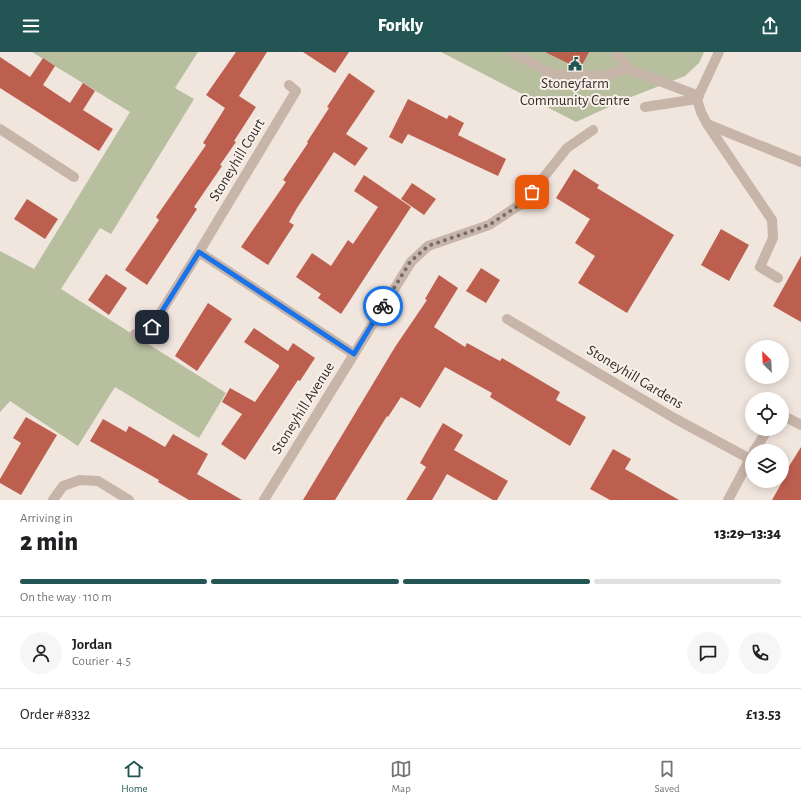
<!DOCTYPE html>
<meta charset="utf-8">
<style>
:root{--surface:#fff;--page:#f6f6f6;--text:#202124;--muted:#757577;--line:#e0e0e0;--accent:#225553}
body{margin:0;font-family:"Alegreya Sans",sans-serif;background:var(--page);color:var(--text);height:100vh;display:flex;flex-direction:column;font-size:15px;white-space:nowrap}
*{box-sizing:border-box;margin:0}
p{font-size:13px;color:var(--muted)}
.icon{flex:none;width:22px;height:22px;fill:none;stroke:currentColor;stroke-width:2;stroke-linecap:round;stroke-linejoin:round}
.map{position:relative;height:448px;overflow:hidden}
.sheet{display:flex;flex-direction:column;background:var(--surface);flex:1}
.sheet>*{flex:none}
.needle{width:26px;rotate:336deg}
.buttons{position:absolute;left:745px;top:288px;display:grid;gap:8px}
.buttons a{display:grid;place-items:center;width:44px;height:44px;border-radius:50%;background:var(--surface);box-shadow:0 2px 10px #0003;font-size:20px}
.pin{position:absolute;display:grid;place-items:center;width:34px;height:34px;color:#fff;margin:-17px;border-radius:8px;box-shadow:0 2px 6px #0006}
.courier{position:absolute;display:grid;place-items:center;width:40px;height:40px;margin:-20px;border:3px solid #1a73e8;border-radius:50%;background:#fff;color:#222;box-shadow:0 1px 5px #0007}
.headline em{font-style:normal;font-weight:800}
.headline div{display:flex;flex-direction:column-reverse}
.headline{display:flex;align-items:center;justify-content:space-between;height:68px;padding:0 20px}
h1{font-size:26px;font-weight:800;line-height:30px}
.bar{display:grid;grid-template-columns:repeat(4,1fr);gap:6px 4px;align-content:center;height:48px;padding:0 20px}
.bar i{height:5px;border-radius:3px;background:var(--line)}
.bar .selected{background:var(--accent)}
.bar p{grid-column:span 4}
.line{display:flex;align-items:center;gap:10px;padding:0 20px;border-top:1px solid var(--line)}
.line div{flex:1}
.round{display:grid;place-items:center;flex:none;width:42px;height:42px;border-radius:21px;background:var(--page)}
header{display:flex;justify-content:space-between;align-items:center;height:52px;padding:0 20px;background:var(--accent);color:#fff;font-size:18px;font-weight:800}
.dock{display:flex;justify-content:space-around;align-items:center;height:56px;border-top:1px solid var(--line);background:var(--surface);font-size:11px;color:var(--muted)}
.dock a{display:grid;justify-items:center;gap:2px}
.dock .selected{color:var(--accent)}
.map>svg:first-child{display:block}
</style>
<header><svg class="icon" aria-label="menu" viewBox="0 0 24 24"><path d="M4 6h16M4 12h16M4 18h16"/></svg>Forkly<svg class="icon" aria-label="share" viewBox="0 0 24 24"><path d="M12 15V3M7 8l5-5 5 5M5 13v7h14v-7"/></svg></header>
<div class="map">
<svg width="801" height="448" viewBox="0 0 801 448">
<rect width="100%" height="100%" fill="#f1e6de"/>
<path fill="#b7bf9f" d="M32,0H198L175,36L194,47L111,182L100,176L61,237L226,341L199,386L115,335L78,394L10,349L0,360V199L34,217L130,60Z
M441,0H704L699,11L685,24L626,47L576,70Z"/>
<path fill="#bd5f4f" d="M236,0H267L239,44L256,55L234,89L236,90L220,113L222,114L194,155L197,157L147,233L125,218L159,168L156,165L206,93L203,91L225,56L206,43Z
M303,0H349L335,21Z
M545,0H589L580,17Z
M0,5L30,25L43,6L55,14L43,33L70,51L83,31L95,39L83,58L113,77L99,99L0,36Z
M349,21L375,39L346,82L368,96L355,114L334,100L297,156L289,170L294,173L268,213L241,195L286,130L283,128L308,91L307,90L329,56L327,55Z
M408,47L447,67L449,63L464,71L458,83L506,107L498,124L408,82L402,92L389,85Z
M574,117L599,133L597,136L674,183L627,261L578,231L595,204L575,191L590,167L556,146Z
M364,123L411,155L341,262L318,246L321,242L296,225L312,201L331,214L348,188L353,192L378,155L354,139Z
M412,131L436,147L424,163L401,147Z
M27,147L58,167L45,187L14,167Z
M721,177L749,193L729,229L701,213Z
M801,204V270L773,254Z
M481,216L500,228L486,251L466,239Z
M106,222L127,236L109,263L88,248Z
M439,223L458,236L434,275L465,295L467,291L500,309L502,306L560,340L556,348L586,365L570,394L490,345L492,341L445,315L420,356L401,345L388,365L387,364L335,448H303L395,295L427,248L425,247Z
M208,251L232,267L197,319L175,304Z
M254,276L288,299L293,291L315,306L300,329L298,328L245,408L221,392L242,362L222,350L230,336L255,350L279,315V313L244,290Z
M26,365L57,383L21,443L0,431V427L21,391L13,386Z
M103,367L126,380L129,374L165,395L173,382L208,402L197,422L242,448H189L158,430L159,428L90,389Z
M443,371L463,383L454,398L508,429L497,448H493L447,422L432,448H406L426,415L420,411Z
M801,395V448H772L785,425L783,424Z
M613,397L631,407L625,417L679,448H610L590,437Z"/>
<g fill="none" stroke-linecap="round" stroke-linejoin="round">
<path stroke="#c8b5aa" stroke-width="10" d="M512,0L552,22L602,24L628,17
M616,0L628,17L699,44"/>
<path stroke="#c8b5aa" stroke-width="10" d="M697,47L701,60L707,72L801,110
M697,47L719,0
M645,55L697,47
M707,72L772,168L773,186L760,215L778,226
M0,77L74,125
M199,200L354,302
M507,267L674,366L750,407
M135,282L144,287L199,200L296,39L289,33
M782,363L801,373
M754,399L768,377
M53,448L63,434L80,428L98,429L129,448
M264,448L411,210L428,194L489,173L524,150L567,96L593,78
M728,448L752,403"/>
</g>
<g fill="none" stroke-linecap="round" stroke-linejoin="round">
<path stroke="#776d68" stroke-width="4" stroke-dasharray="0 7.2" d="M383,254L410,210L428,194L489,173L524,150L532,140"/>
<path stroke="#1a73e8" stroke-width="5" d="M152,275L199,200L354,302L383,254"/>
</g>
<defs>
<g id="civic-bare" transform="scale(1.08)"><path d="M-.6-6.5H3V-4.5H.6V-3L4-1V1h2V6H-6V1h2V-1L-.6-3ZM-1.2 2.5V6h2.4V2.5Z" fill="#225553" stroke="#f9f0ea" stroke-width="2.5" paint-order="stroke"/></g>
</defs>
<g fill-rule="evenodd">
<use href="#civic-bare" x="575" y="12"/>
</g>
<g text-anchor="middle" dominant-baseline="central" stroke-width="4" stroke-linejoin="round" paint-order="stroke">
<g font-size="15" fill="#362c29" stroke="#f9f0ea">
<text x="575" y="31">Stoneyfarm<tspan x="575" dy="17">Community Centre</tspan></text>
</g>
<g font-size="15" fill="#362c29" stroke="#f9f0ea">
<text transform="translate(237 108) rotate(-59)">Stoneyhill Court</text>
<text transform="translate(635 325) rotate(31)">Stoneyhill Gardens</text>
<text transform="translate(303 356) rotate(-58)">Stoneyhill Avenue</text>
</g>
</g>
</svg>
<div class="buttons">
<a><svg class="needle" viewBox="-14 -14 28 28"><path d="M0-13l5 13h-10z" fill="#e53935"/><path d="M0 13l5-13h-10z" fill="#757577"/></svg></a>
<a><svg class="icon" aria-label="locate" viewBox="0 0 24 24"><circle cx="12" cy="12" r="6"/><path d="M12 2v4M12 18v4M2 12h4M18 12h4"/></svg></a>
<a><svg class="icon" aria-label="layers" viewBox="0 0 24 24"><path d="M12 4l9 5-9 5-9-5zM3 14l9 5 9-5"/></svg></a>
</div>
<div class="pin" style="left:532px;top:140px;background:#ea580c"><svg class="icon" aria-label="bag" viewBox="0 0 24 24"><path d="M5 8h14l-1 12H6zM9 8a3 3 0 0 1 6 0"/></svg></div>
<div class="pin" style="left:152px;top:275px;background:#1f2937"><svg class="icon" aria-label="home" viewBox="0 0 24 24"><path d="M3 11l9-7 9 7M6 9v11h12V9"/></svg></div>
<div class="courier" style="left:383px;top:254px"><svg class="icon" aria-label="bike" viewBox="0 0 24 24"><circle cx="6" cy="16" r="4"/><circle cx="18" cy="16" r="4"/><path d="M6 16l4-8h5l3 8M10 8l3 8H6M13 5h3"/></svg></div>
</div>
<section class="sheet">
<div class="headline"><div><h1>2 min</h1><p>Arriving in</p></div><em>13:29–13:34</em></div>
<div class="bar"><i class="selected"></i><i class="selected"></i><i class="selected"></i><i></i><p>On the way · 110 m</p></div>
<div class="line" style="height:72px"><a class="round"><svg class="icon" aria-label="person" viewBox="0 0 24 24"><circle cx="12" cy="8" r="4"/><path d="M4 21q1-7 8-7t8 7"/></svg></a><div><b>Jordan</b><p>Courier · 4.5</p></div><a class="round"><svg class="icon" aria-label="chat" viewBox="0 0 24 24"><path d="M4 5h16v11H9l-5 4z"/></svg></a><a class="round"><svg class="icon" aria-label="phone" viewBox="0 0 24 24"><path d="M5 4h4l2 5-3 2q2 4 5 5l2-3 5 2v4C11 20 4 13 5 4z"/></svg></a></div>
<div class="line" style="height:52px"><div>Order #8332</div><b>£13.53</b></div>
</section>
<nav class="dock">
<a class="selected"><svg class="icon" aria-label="home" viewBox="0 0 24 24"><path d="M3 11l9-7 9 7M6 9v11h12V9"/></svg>Home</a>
<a><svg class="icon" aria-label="map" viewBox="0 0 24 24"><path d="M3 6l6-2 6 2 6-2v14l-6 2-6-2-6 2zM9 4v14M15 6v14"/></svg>Map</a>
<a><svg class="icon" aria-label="saved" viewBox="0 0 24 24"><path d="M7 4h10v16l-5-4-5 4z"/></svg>Saved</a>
</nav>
